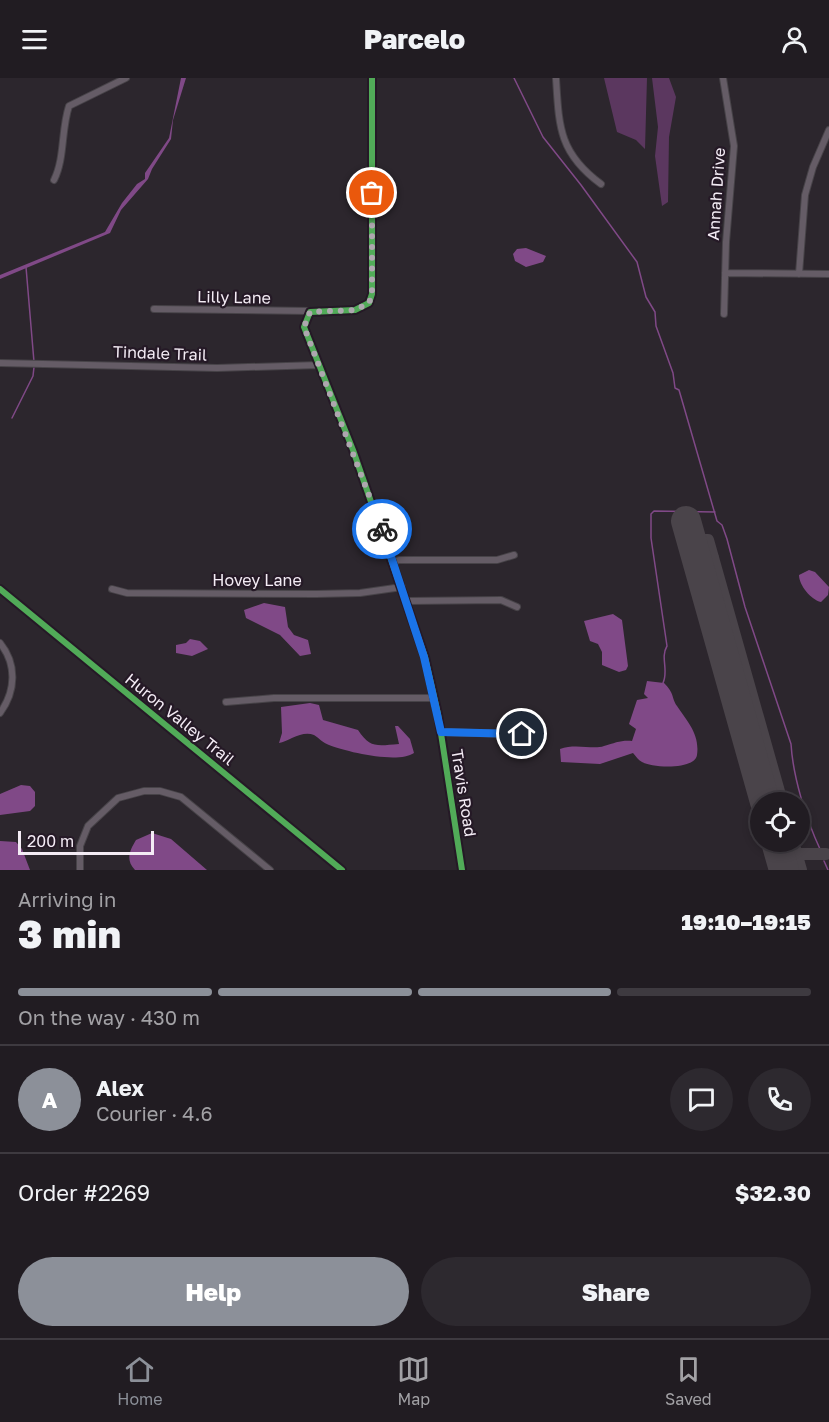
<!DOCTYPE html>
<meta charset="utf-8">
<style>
:root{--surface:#211c22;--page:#2d292f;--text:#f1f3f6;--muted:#a2a1a5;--line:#3e3a40;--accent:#8c9099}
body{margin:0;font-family:"Golos Text",sans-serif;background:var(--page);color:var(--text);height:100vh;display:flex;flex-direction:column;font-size:22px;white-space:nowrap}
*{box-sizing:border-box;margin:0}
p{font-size:20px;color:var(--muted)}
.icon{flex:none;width:33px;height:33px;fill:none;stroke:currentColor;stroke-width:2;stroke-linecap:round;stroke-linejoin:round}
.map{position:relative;height:792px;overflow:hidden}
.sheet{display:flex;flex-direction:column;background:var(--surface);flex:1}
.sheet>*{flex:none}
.controls{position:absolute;left:750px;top:714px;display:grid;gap:12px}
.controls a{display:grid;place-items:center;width:60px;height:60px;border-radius:50%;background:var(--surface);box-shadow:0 3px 9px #0003,0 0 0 2px var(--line);font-size:30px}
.scale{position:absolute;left:18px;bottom:15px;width:136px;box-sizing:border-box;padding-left:6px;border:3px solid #f4ecf5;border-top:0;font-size:16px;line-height:21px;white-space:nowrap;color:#f4ecf5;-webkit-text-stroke:4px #251926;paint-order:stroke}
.pin{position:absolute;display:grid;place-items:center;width:51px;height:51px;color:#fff;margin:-26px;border:3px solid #fff;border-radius:50%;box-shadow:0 2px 6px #0007}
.courier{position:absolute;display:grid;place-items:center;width:60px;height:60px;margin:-30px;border:4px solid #1a73e8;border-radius:50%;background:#fff;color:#222;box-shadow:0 2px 8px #0007}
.summary em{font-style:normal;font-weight:800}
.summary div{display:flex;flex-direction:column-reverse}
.summary{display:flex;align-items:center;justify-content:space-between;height:102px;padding:0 18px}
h1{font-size:39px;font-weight:800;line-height:45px}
.bar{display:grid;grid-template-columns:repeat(4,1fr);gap:9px 6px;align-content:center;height:72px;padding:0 18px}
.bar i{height:8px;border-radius:4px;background:var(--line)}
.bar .current{background:var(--accent)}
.bar p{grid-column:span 4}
.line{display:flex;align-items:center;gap:15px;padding:0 18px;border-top:2px solid var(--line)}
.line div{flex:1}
.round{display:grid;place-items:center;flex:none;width:63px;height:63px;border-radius:32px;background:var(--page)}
.button{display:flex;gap:12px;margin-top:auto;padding:12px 18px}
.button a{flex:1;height:69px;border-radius:36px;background:var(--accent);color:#fff;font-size:24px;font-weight:800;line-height:69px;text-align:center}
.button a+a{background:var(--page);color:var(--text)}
header{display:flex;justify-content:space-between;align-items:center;height:78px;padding:0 18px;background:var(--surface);font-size:27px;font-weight:800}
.tab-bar{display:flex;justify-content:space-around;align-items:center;height:84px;border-top:2px solid var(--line);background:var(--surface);font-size:16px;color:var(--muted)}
.tab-bar a{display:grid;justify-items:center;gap:3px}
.tab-bar .current{color:var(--accent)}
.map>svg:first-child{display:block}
</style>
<header><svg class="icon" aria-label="menu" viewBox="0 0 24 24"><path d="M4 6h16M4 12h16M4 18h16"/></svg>Parcelo<svg class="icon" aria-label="person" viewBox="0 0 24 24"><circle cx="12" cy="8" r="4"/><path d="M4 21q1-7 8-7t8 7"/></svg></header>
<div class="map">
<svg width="829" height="792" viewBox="0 0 829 792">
<rect width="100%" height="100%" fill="#2c262d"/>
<path fill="#5b375f" d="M604,0H647L645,71L636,62L617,54Z
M652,0H669L676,19L669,59L668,124L662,128L655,78L658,49Z"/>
<path fill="#804987" d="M181,0H186L173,42L171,61L152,91L148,101L121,132L110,155L0,201V197L105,154L122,125L137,106L145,101V95L169,60Z
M526,170L546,178L543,184L526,189L515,183L513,176L517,171Z
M809,492L815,494L829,509L828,517L821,524C811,522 799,507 799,497Z
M264,525L285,529L288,549L294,557L308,562L311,576L300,578L280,557L246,540L244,532Z
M613,536L622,542L628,588L626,592L619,594L602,587V574L598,566L590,563L584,543Z
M190,561L200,563L208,571L192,578L176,575V567L186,565Z
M647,603L664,605C675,616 671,619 677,628C687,643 700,656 697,677C695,692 652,690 642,684C638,682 636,678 633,675L600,686L561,684L560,671C576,665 593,672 604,668C615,665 621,662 632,663L636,651L629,646L637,622L648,620L644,616Z
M310,625L319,627L323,642L358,652C370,670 376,668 399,666L395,648H398L410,661L414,675C398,686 347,674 329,667C323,665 319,660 314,657C302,652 289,663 279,665L282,655L281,629Z
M21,707L30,708L35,714V728L30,733L0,737V716Z
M152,755L171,761L207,792H135C125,782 130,772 136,762Z
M0,763L16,764L22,771L30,792H0Z"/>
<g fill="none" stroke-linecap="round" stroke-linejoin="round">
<path stroke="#804987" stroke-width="1.5" d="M514,0L543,59L581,107L637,184L646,219L655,234L656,248L673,295L675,310L679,312L717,443L722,447L727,461L745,529L791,666C793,699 806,741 820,771
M26,189L34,284
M12,340L33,298L34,289
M663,605C669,592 660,580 667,568L651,460V436L654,433L715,434
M824,783L828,792"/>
<path stroke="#4a444a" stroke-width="12" d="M691,462H708L782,724
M697,483L713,479
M740,634L755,631
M793,764L801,792
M796,776H826"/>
<path stroke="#4a444a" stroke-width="30" d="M686,443L765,724
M776,764L784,792"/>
<g stroke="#474348" stroke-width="8">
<path id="minor" d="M372,0V216L369,225L355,232L310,234L304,249L353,372L425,579L438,636L462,792
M556,0C559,49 559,75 601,106
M723,0L734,68L726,164L724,236
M54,102C65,80 61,52 69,28L126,0
M725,195L829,196
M799,196L805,117L813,89L829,52
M154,231L311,233
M0,285L217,290L319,287
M393,484L399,482H497L514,477
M112,511L127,515L316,516L360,515L402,509
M407,523L501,522L517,529
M0,565C17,586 16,613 0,635
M226,624L274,620H435
M441,654L542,657
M80,792V768L88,748L118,720L144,713H160L181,719L270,792"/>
</g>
<use href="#minor" stroke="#655c66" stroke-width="6"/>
<g stroke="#251926" stroke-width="10">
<path id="cycleway" d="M372,0V216L369,225L355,232L310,234L304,249L353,372L425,579L438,636L462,792
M0,511L342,792"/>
</g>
<use href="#cycleway" stroke="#51ab58" stroke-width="6"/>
</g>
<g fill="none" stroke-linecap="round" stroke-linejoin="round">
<path stroke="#aea7af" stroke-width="6" stroke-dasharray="0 10.8" d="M372,115V216L369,225L355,232L310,234L304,249L382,451"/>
<path stroke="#1a73e8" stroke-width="8" d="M382,451L424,579L441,654L522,656"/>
</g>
<g text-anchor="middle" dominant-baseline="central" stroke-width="4.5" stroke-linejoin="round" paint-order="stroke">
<g font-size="16" fill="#f4ecf5" stroke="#251926">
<text transform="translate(716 116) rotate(-86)">Annah Drive</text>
<text transform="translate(234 219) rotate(1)">Lilly Lane</text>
<text transform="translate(160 275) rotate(2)">Tindale Trail</text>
<text x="257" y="502">Hovey Lane</text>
<text transform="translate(180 641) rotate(39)">Huron Valley Trail</text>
<text transform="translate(464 715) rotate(81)">Travis Road</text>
</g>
</g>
</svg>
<div class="controls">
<a><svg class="icon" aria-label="locate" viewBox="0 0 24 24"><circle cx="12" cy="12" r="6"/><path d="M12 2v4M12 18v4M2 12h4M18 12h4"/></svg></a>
</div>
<div class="scale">200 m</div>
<div class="pin" style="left:372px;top:115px;background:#ea580c"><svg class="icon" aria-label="bag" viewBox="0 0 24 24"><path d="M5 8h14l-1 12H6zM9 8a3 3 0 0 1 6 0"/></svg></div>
<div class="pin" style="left:522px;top:656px;background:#1f2937"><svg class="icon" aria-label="home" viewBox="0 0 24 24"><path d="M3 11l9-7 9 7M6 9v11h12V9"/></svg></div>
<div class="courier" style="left:382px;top:451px"><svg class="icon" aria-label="bike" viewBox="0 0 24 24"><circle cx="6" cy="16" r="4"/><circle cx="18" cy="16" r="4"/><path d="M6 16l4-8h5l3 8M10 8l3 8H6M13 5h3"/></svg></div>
</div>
<section class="sheet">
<div class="summary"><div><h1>3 min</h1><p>Arriving in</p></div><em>19:10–19:15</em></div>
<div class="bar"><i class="current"></i><i class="current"></i><i class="current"></i><i></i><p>On the way · 430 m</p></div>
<div class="line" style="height:108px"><b class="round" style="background:var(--accent);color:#fff">A</b><div><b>Alex</b><p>Courier · 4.6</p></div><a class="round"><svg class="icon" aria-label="chat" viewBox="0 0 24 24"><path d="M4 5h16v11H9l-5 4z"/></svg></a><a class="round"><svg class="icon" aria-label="phone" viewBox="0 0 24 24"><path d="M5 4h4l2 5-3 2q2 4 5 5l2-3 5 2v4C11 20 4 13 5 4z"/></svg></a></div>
<div class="line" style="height:78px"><div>Order #2269</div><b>$32.30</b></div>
<div class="button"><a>Help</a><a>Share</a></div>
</section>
<nav class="tab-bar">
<a class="current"><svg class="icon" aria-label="home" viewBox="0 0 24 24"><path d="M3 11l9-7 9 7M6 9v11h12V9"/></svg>Home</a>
<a><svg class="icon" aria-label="map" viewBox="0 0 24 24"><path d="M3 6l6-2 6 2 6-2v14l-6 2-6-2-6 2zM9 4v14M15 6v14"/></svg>Map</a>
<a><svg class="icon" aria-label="saved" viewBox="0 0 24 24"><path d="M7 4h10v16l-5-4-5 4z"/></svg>Saved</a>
</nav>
